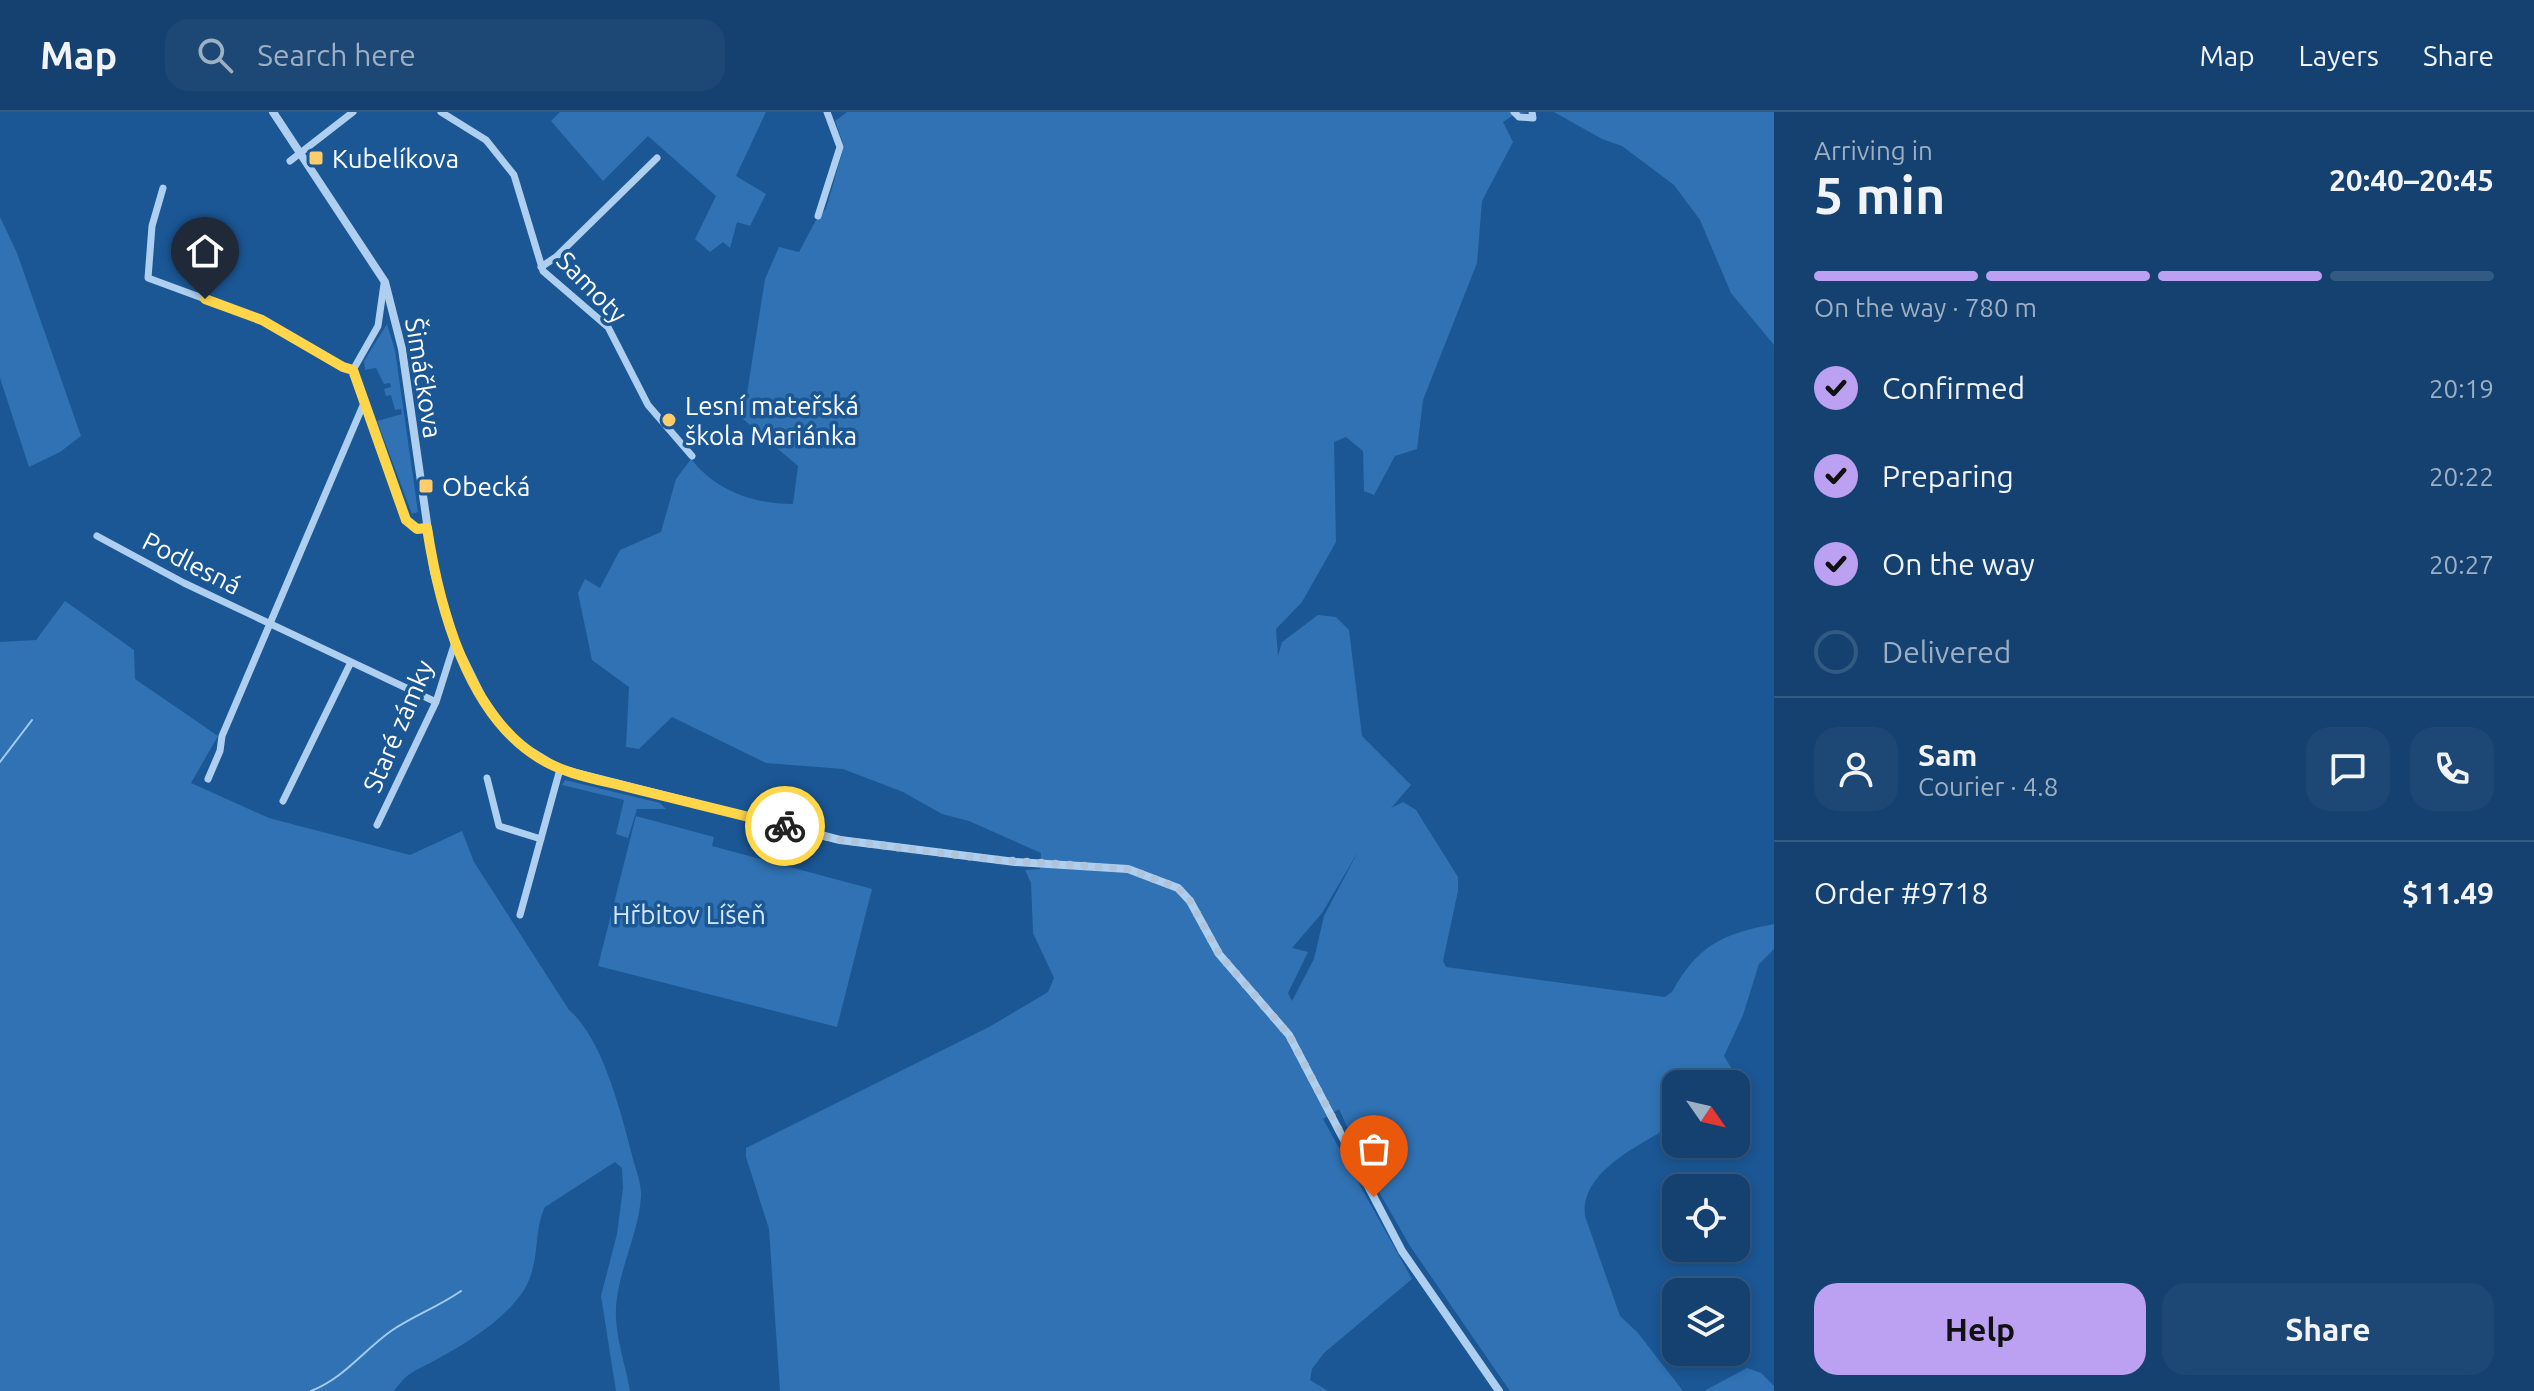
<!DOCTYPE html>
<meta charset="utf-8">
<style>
:root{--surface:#144170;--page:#1d4875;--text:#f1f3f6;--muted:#9dafc3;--line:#335a83;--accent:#bca0f2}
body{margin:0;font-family:Ubuntu,sans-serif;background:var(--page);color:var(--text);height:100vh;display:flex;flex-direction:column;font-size:30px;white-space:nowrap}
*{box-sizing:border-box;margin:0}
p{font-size:26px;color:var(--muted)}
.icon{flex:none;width:44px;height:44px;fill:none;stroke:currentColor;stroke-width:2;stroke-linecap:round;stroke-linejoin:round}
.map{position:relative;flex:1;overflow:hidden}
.sheet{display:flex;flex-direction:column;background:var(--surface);width:760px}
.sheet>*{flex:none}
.needle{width:52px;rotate:124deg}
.fabs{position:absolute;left:1662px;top:958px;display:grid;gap:16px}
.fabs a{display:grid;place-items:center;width:88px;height:88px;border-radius:16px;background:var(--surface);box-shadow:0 4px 12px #0003,0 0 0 2px var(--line);font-size:40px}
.pin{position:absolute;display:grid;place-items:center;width:68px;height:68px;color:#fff;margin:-82px -34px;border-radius:50% 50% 50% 0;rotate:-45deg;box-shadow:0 0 8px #0007}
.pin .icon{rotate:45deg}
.courier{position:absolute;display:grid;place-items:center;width:80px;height:80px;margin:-40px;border:6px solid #ffd54a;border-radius:50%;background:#fff;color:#222;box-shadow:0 2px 10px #0007}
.head em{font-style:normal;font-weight:700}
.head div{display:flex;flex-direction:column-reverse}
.head{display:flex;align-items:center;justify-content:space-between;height:136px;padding:0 40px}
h1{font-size:52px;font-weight:700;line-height:60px}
.bar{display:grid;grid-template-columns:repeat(4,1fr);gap:12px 8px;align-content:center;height:96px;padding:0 40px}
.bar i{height:10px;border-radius:6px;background:var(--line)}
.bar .on{background:var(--accent)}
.bar p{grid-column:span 4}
.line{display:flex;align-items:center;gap:20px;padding:0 40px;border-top:2px solid var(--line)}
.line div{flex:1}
.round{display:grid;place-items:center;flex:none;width:84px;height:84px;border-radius:24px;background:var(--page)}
ol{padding:0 40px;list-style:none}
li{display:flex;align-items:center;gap:24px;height:88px}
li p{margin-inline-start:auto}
li .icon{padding:8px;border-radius:50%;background:var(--accent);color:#111;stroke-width:4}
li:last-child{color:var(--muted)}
li i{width:44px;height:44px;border:4px solid var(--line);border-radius:50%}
.action{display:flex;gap:16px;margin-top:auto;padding:16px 40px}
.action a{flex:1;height:92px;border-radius:24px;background:var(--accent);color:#111;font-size:32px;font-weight:700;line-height:92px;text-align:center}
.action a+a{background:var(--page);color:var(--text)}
header{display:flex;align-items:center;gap:48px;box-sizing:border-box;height:112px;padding:0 40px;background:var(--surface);border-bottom:2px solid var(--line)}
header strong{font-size:38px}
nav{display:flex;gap:44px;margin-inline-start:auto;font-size:28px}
.search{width:560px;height:72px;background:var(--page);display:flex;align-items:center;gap:20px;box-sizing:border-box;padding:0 28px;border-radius:24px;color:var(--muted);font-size:30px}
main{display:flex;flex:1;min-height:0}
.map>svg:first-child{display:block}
</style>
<header>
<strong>Map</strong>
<div class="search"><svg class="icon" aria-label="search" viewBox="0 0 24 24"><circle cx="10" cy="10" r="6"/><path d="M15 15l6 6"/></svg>Search here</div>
<nav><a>Map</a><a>Layers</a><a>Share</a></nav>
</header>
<main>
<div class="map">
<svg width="1774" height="1279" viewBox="0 0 1774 1279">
<rect width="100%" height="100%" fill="#1b5795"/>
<path fill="#3072b3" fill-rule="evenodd" d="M560,0H766L736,64L766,82L750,114L737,110L730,136L723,130L710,140L695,127L716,84L648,24L603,69L551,9Z
M847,0H1529L1515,2L1503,10L1513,30L1482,89L1477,151L1423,288L1417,337L1395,344L1374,383L1364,379L1363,339L1346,325L1334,330L1336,430L1302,490L1276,517L1278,544L1282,530L1318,503L1336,505L1349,518L1362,624L1411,673L1391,696L1403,690L1416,698L1458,765V779L1443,849L1446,855L1665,885L1672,880C1698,833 1722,822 1774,812V837L1759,852L1743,903L1724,944L1742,974L1736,977V972H1676V1011C1643,1032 1580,1058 1585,1104L1620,1204L1638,1221L1683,1279H1510L1410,1134L1367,1059L1339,997L1323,1007L1412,1167L1324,1241L1312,1257L1310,1268L1328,1279H780L769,1117L746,1045V1036L989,915L1048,880L1054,866L1033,821L1031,771L1025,758L1040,757L1041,741L969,709L942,702L903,680L843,657L766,651L672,605L639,637L626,635L629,575L592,548L578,481L585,467L600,476L620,438L661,420L676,367L691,347C716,379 754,392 793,392L798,354L743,307L765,167L779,135L799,140L816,108L826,97L844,34L835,9ZM1359,738L1324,804L1314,847L1292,889L1288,881L1308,840L1292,836L1322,801Z
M1554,0H1774V233L1731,181L1700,108L1674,73L1622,34L1602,27Z
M0,105L17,141L81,324L60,340L29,355L0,266Z
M387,212L395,238L418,400L412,402L377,309L402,302L401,297L395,298L391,283L386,284L384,277L391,275L390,271L384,272L376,256L365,258L364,249Z
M65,489L134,538L135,567L218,624L191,671L269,706L410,743L462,719L474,750L569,898C603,927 621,1001 632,1043C635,1056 642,1072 641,1085C638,1126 614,1166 616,1206C617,1230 626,1255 630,1279H616L601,1184L617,1122L623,1076L622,1056L615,1050L545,1095C533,1119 541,1150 524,1178C504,1209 464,1233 432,1250C413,1260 408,1260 394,1279H0V530L36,528Z
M565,668L660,691L666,697H637L628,726L616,722L624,688L562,673Z
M636,704L714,725L712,734L872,777L837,915L598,854Z
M1747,1256L1761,1261L1774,1274V1279H1704Z"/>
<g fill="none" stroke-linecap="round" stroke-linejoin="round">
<path stroke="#a1cbf1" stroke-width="2" d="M0,650L32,608
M311,1279C344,1266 363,1239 391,1219C413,1204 438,1195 461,1179"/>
<path stroke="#aecfef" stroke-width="7" d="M441,0L486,28L514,63L543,159L608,215L648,293L692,344
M1514,0L1519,5L1533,6L1532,0
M290,49L353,0
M163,76L152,114L148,166L262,208L343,255L353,258
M818,104L840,35L827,0
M541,155L556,145L657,46
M384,172L378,214L353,258L406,408L417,417L427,416
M97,424L184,471L436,590
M487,666L499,714L541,727
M208,667L220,639L222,624L364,291
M283,689L351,550
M377,713L436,590L455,530
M520,803L560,657"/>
<path stroke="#aecfef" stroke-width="8" d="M273,0L385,170L402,237L434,460L455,530L482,585L499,610L519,632L560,657L840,728L1015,750L1128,757L1178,776L1190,789L1219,842L1289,923L1402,1139L1499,1279"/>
</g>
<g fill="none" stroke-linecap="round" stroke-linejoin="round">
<path stroke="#afc4da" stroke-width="8" stroke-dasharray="0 14.4" d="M785,714L840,728L989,747L1128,757L1178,776L1190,789L1219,842L1289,923L1374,1085"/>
<path stroke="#ffd54a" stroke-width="10" d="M205,187L262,208L343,255L353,258L406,408L417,417L427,416C439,494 467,602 539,646C566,663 601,668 631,676C683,689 734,701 785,714"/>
</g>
<g fill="#ffcc6c" stroke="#1b5795" stroke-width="3">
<rect x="308" y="38" width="16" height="16" rx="4"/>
<circle cx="669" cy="308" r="8"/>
<rect x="418" y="366" width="16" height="16" rx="4"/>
</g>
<g text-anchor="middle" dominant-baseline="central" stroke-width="7" stroke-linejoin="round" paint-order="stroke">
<g font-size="26" fill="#fff" stroke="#1b5795" text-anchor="start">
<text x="332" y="46">Kubelíkova</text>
<text x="685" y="293">Lesní mateřská<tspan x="685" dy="30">škola Mariánka</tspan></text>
<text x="442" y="374">Obecká</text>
</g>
<g font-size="26" fill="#fff" stroke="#1b5795">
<text transform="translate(592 175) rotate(46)">Samoty</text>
<text transform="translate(424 266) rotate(81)">Šimáčkova</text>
<text transform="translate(192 451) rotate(27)">Podlesná</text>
<text transform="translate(398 614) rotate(-67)">Staré zámky</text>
</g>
<g font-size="26" fill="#d4e8fb" stroke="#1b5795">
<text x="689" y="802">Hřbitov Líšeň</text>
</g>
</g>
</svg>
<div class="fabs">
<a><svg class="needle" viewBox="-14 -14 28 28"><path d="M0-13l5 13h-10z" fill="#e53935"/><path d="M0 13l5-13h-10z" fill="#9dafc3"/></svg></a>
<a><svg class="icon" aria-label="locate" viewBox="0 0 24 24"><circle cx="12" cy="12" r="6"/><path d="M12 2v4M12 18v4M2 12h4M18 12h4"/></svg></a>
<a><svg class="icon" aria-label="layers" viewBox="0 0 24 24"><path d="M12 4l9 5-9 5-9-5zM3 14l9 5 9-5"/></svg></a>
</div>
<div class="pin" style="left:1374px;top:1085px;background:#ea580c"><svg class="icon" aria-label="bag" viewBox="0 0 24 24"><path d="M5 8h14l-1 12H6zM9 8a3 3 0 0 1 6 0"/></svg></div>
<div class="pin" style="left:205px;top:187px;background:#1f2937"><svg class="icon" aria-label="home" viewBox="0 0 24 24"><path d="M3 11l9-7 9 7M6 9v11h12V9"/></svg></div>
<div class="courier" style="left:785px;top:714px"><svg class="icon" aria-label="bike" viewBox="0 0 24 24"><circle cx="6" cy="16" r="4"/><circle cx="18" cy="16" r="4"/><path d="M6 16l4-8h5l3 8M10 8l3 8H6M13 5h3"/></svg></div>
</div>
<section class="sheet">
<div class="head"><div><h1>5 min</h1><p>Arriving in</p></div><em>20:40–20:45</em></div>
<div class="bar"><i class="on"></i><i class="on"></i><i class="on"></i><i></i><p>On the way · 780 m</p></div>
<ol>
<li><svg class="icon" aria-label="check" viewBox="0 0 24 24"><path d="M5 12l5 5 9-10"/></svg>Confirmed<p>20:19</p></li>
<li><svg class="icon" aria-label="check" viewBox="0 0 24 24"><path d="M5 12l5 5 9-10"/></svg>Preparing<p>20:22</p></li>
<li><svg class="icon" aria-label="check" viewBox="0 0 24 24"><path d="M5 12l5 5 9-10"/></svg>On the way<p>20:27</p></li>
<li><i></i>Delivered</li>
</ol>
<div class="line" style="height:144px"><a class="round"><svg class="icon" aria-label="person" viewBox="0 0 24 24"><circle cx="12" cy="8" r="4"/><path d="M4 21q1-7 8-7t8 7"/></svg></a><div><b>Sam</b><p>Courier · 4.8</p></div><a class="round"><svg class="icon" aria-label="chat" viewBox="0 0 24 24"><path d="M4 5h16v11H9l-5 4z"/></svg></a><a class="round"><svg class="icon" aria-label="phone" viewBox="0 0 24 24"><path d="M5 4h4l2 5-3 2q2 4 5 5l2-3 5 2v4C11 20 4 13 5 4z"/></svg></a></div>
<div class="line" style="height:104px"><div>Order #9718</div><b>$11.49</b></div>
<div class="action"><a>Help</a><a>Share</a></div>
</section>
</main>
